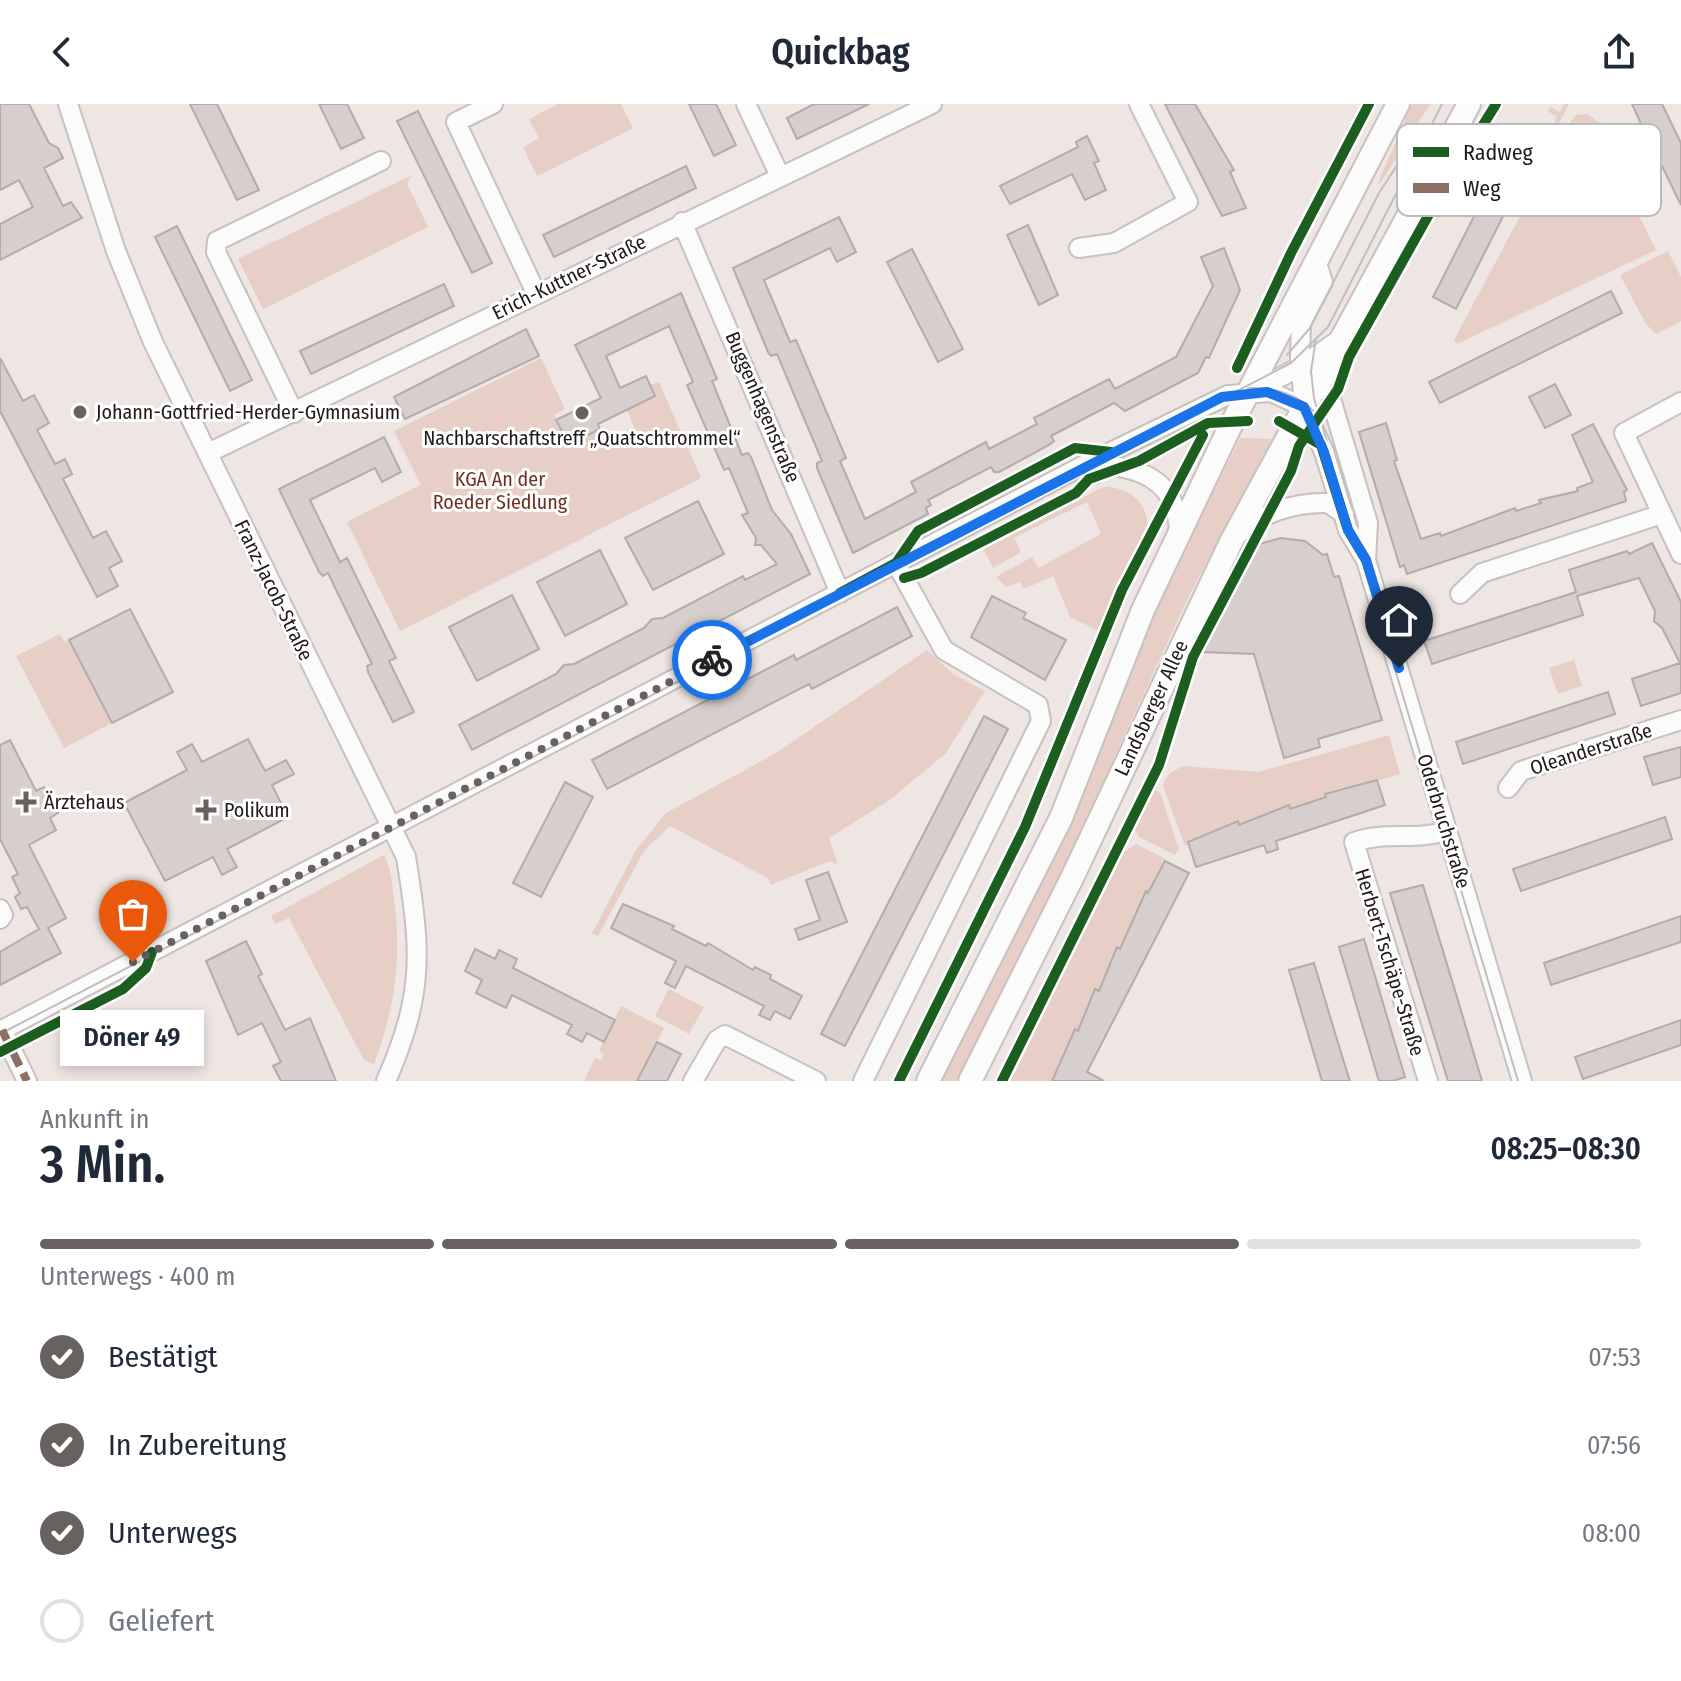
<!DOCTYPE html>
<html lang="de">
<meta charset="utf-8">
<style>
:root{--surface:#fff;--page:#f6f6f7;--text:#1f2937;--muted:#747a83;--line:#e0e1e3;--accent:#67615f}
body{margin:0;font-family:"Fira Sans Condensed",sans-serif;background:var(--page);color:var(--text);height:100vh;display:flex;flex-direction:column;font-size:30px;white-space:nowrap}
*{box-sizing:border-box;margin:0}
p{font-size:26px;color:var(--muted)}
.icon{flex:none;width:44px;height:44px;fill:none;stroke:currentColor;stroke-width:2;stroke-linecap:round;stroke-linejoin:round}
.map{position:relative;height:977px;overflow:hidden}
.panel{display:flex;flex-direction:column;background:var(--surface);flex:1}
.panel>*{flex:none}
.pin{position:absolute;display:grid;place-items:center;width:68px;height:68px;color:#fff;margin:-82px -34px;border-radius:50% 50% 50% 0;rotate:-45deg;box-shadow:0 0 8px #0007}
.pin .icon{rotate:45deg}
.courier{position:absolute;display:grid;place-items:center;width:80px;height:80px;margin:-40px;border:6px solid #1a73e8;border-radius:50%;background:#fff;color:#222;box-shadow:0 2px 10px #0007}
.bubble{position:absolute;height:56px;border-radius:0px;background:var(--surface);box-shadow:0 4px 12px #0003;font-size:26px;font-weight:600;line-height:56px;text-align:center}
.summary em{font-style:normal;font-weight:600}
.summary div{display:flex;flex-direction:column-reverse}
.summary{display:flex;align-items:center;justify-content:space-between;height:136px;padding:0 40px}
h1{font-size:52px;font-weight:600;line-height:60px}
.bar{display:grid;grid-template-columns:repeat(4,1fr);gap:12px 8px;align-content:center;height:96px;padding:0 40px}
.bar i{height:10px;border-radius:6px;background:var(--line)}
.bar .current{background:var(--accent)}
.bar p{grid-column:span 4}
ol{padding:0 40px;list-style:none}
li{display:flex;align-items:center;gap:24px;height:88px}
li p{margin-inline-start:auto}
li .icon{padding:8px;border-radius:50%;background:var(--accent);color:#fff;stroke-width:4}
li:last-child{color:var(--muted)}
li i{width:44px;height:44px;border:4px solid var(--line);border-radius:50%}
header{display:flex;justify-content:space-between;align-items:center;height:104px;padding:0 40px;background:var(--surface);font-size:36px;font-weight:600}
.map>svg:first-child{display:block}
</style>
<header><svg class="icon" aria-label="back" viewBox="0 0 24 24"><path d="M15 5l-7 7 7 7"/></svg>Quickbag<svg class="icon" aria-label="share" viewBox="0 0 24 24"><path d="M12 15V3M7 8l5-5 5 5M5 13v7h14v-7"/></svg></header>
<div class="map">
<svg width="1681" height="977" viewBox="0 0 1681 977">
<rect width="100%" height="100%" fill="#eee6e3"/>
<path fill="#e7cec6" d="M559,0H621L633,24L537,72L523,43L539,34L529,15Z
M1412,0H1430L1380,80L1378,79Z
M1564,0H1569L1529,78L1520,82L1484,63L1483,59L1499,38L1510,45L1500,42L1492,57L1524,73L1534,54L1525,49L1528,43L1538,48L1546,33L1537,27L1539,23L1549,28L1557,13L1548,7L1550,3L1560,8Z
M1587,10L1600,19L1581,29L1594,58L1623,69L1629,65L1645,95L1634,101L1656,146L1457,240L1454,236L1571,17L1576,11Z
M412,71L407,80L428,123L263,205L238,155Z
M1668,147L1681,173V217L1656,230L1646,220L1620,171Z
M541,254L565,305L554,311L569,341L606,323L615,332L634,323L627,306L655,292L650,281L659,278L701,374L400,527L347,418L421,381L394,327Z
M1240,334L1272,335L1189,492L1060,771L956,977H942L1066,728L1166,484Z
M1103,383C1126,382 1148,397 1147,422L1097,526L1070,513L1053,472L1024,485L1020,478L1006,483L996,473L1032,453L1038,464L1101,430L1087,398L1014,434L1021,447L1018,450L993,464L983,445Z
M60,530L64,538L69,536L112,619L64,644L16,552Z
M927,546L953,570L985,587L946,649L891,695L829,734L838,761L830,757L771,781L768,774L670,722L644,747L598,832L592,829L636,746L666,709L776,649Z
M1574,556L1582,582L1558,590L1549,564Z
M1389,631L1400,670L1342,688L1341,684L1325,689L1326,693L1290,705L1289,701L1239,721L1238,718L1222,723L1223,727L1185,742L1163,682C1165,671 1173,667 1183,662L1259,668Z
M1156,686L1160,689L1179,745L1175,751L1139,733L1135,726L1152,687Z
M1136,740L1166,755L1148,789L1145,788L1120,845L1117,844L1099,887L1095,886L1078,927L1075,926L1052,977H1009L1120,751Z
M384,751C391,763 392,780 394,794C402,853 395,904 374,960L364,956L289,814L275,820L271,812Z
M669,885L704,903L689,930L655,912Z
M621,902L664,924L637,977H584L595,954L601,956L604,950L599,947Z"/>
<path fill="#d6cfcd" stroke="#b3acaa" stroke-width="2" d="M0,0H29L49,39L58,44L63,54L44,64L63,102L71,98L82,114L0,156V120L33,103L19,76L0,86Z
M190,0H217L259,86L237,96Z
M319,0H347L364,34L341,45Z
M689,0H716L736,41L714,52Z
M814,0H869L797,35L787,14Z
M1165,0H1195L1234,66L1230,68L1246,104L1222,112Z
M1632,0H1662L1681,39V101L1659,56L1654,59L1643,37L1648,35Z
M418,7L492,159L472,169L397,17Z
M1087,32L1099,57L1094,59L1106,86L1085,96L1072,70L1010,100L1000,82L1078,43L1076,38Z
M686,62L696,84L554,153L543,131Z
M1491,79L1514,91L1456,205L1433,193Z
M839,113L856,148L837,158L830,144L764,176L790,238L796,236L846,354L840,357L865,415L916,388L911,378L986,338L989,345L1037,320L1034,314L1109,275L1115,285L1176,253L1213,182L1201,153L1224,144L1240,186L1209,254L1206,253L1198,269L1125,307L1114,299L1051,332L1054,337L1049,341L999,368H994L991,363L928,396L931,401L926,404L928,410L853,449L817,364V359L822,357L777,250L771,252L768,248L733,164Z
M1028,121L1058,191L1039,201L1007,131Z
M177,122L252,276L230,287L155,133Z
M912,145L963,245L938,258L887,158Z
M444,180L454,202L311,270L300,247Z
M1611,187L1622,209L1440,299L1429,278Z
M681,189L717,275L712,277L742,351L748,349L751,353L772,406L791,430L810,470L472,646L459,621L556,570L564,561L574,560L644,524L652,515L663,514L743,472L745,476L777,460L761,441H755L756,434L742,411L748,409L729,364L724,366L687,281L693,278L669,222L606,252L620,284L646,272L655,292L598,320L600,325L569,341L556,316L601,294L575,241Z
M526,225L539,252L405,315L394,293Z
M0,254L23,297L34,291L49,319L37,326L55,360L65,355L72,370L63,375L93,434L106,427L122,457L109,464L118,482L97,493L0,307Z
M1555,280L1571,311L1545,324L1529,293Z
M1386,319L1397,356L1394,357L1421,435L1440,429L1441,432L1515,404L1516,407L1541,399L1539,396L1578,387L1577,384L1593,378L1572,331L1593,320L1627,386L1624,388L1626,397L1407,470L1404,461L1400,463L1359,328Z
M384,333L401,368L382,378L375,364L310,396L340,458L347,454L396,554L389,557L414,608L393,618L368,568L367,562L372,560L328,469L323,472L319,468L279,385Z
M698,397L724,450L653,486L625,434Z
M1281,434L1305,437L1323,451L1327,450L1334,473L1339,472L1343,486L1382,616L1318,635L1320,643L1284,654L1254,550L1203,548L1259,440Z
M1652,439L1681,498V589L1641,602L1632,575L1680,559L1662,524L1654,517L1655,507L1639,474L1577,492L1583,511L1432,560L1424,537L1576,488L1569,466L1627,447L1629,450Z
M600,446L627,500L565,532L537,478Z
M512,491L539,545L477,577L449,523Z
M992,492L1026,509L1023,514L1066,536L1045,576L971,533Z
M897,503L912,532L812,585L809,580L607,685L592,656L794,551L796,556Z
M130,505L173,588L112,619L69,536Z
M1608,588L1615,610L1463,660L1456,638Z
M984,612L1008,625L845,942L821,930Z
M248,635L265,667L286,656L294,670L272,681L288,713L227,745L237,763L222,771L213,753L165,777L124,699L187,666L177,648L192,640L202,658Z
M10,636L36,687L44,683L58,709L50,714L56,726L29,741L66,814L48,824L61,849L0,881V848L39,825L27,803L21,805L15,793L20,789L12,773L18,770L0,735V641Z
M1681,643V673L1653,681L1644,653Z
M1377,676L1385,701L1276,737L1278,745L1267,749L1264,741L1196,763L1188,738L1238,717L1239,721L1289,701L1290,705L1326,693L1325,690Z
M565,678L593,693L541,793L513,779Z
M1665,713L1672,735L1521,787L1513,765Z
M1165,757L1189,769L1087,968L1104,977H1052L1075,925L1078,927L1095,885L1099,887L1117,843L1120,845L1146,787L1148,789Z
M828,768L847,818L799,836L795,825L820,816L806,776Z
M1423,781L1456,890L1482,977H1448L1390,789Z
M623,800L674,822L672,825L706,842L708,839L753,866L755,863L771,871L770,875L802,892L790,915L775,907L770,916L759,911L764,902L686,862L675,884L665,879L676,857L611,824Z
M1681,812V838L1551,881L1544,859Z
M1364,835L1405,973L1393,977H1379L1339,843Z
M246,837L262,870L258,872L285,926L310,914L336,977H281L273,962L281,958L262,919L238,931L206,857Z
M475,845L495,855L499,846L517,855L513,864L615,916L604,938L587,929L582,938L567,930L572,921L512,891L506,904L476,889L482,876L465,867Z
M1314,859L1342,952L1350,977H1322L1289,866Z
M1681,916V941L1583,975L1575,953Z
M657,938L681,950L667,977H637Z"/>
<g fill="none" stroke-linecap="round" stroke-linejoin="round">
<g stroke="#c7c1bf" stroke-width="22">
<path id="minor" d="M68,0L116,147L153,238L406,753C421,846 425,889 386,977
M493,0L456,18L536,189
M746,0L780,72
M682,118L840,489
M1079,144L1114,139L1188,98L1139,0
M1316,156L1323,178L1301,219L1300,253L1304,303L1324,348L1348,426L1366,456L1522,977
M1334,258L1331,295L1368,419L1366,456
M1255,286L1300,263L1339,236
M1681,298L1624,329L1681,450
M294,309L216,148L217,137L381,57
M208,349L932,0
M1091,360C1139,362 1178,375 1179,430
M1235,433C1259,409 1295,398 1328,399L1344,410
M1460,490L1482,469L1662,410
M1508,684L1521,667L1681,616
M0,805L3,811L0,815
M2,926L27,977
M0,927L1088,359L1228,291L1271,288L1304,303
M693,977L717,936L725,931L816,977
M863,977L1041,617L1038,601L944,546L896,459
M1428,977L1354,738C1386,727 1414,737 1447,727"/>
</g>
<g stroke="#c7c1bf" stroke-width="26">
<path id="major" d="M928,977L1061,714L1143,506L1228,327L1398,0
M970,977L1072,774L1231,438L1469,0"/>
</g>
<use href="#minor" stroke="#fcfbfb" stroke-width="18"/>
<use href="#major" stroke="#fcfbfb" stroke-width="22"/>
<path stroke="#c1bfbe" stroke-width="2" d="M1316,235L1311,267L1314,294L1518,977
M1287,251L1310,224L1379,89L1412,38
M1248,284C1276,283 1301,291 1319,313
M0,930L1291,259L1328,223L1442,0"/>
<path stroke="#8d6e63" stroke-width="8" stroke-dasharray="16 8" stroke-linecap="butt" d="M2,926L27,977"/>
<g stroke="#fff" stroke-width="15">
<path id="cycleway" d="M1237,264L1291,149L1369,0
M1279,317L1321,341L1348,426L1366,456
M904,474L921,469L1076,389L1089,375L1139,357L1208,319L1248,317
M840,489L896,459L918,427L1075,344L1111,348
M0,948L123,885L146,864L152,848
M899,977L1025,723L1122,486L1203,331
M1002,977L1159,661L1193,553L1291,367L1299,342L1338,285L1349,253L1442,87L1496,0"/>
</g>
<use href="#cycleway" stroke="#1b5e20" stroke-width="10"/>
</g>
<g fill="none" stroke-linecap="round" stroke-linejoin="round">
<path stroke="#67615f" stroke-width="8" stroke-dasharray="0 14.4" d="M133,858L712,556"/>
<path stroke="#1a73e8" stroke-width="10" d="M712,556L1222,293L1267,288L1304,303L1324,348L1348,426L1366,456L1399,564"/>
</g>
<g fill="#67615f" stroke="#fff" stroke-width="3">
<circle cx="80" cy="308" r="8"/>
<circle cx="582" cy="309" r="8"/>
<path d="M22 686h8v8h8v8h-8v8h-8v-8h-8v-8h8z"/>
<path d="M202 694h8v8h8v8h-8v8h-8v-8h-8v-8h8z"/>
</g>
<g text-anchor="middle" dominant-baseline="central" stroke-width="6" stroke-linejoin="round" paint-order="stroke">
<g font-size="20" fill="#1f1918" stroke="#fff">
<text transform="translate(569 173) rotate(-26)">Erich-Kuttner-Straße</text>
<text transform="translate(763 303) rotate(67)">Buggenhagenstraße</text>
<text transform="translate(274 486) rotate(64)">Franz-Jacob-Straße</text>
<text transform="translate(1151 604) rotate(-65)">Landsberger Allee</text>
<text transform="translate(1591 645) rotate(-18)">Oleanderstraße</text>
<text transform="translate(1444 717) rotate(73)">Oderbruchstraße</text>
<text transform="translate(1390 858) rotate(73)">Herbert-Tschäpe-Straße</text>
</g>
<g font-size="20" fill="#1f1918" stroke="#fff" text-anchor="start">
<text x="96" y="308">Johann-Gottfried-Herder-Gymnasium</text>
<text x="582" y="334" text-anchor="middle">Nachbarschaftstreff „Quatschtrommel“</text>
<text x="44" y="698">Ärztehaus</text>
<text x="224" y="706">Polikum</text>
</g>
<g font-size="20" fill="#6e3021" stroke="#fff">
<text x="500" y="375">KGA An der<tspan x="500" dy="23">Roeder Siedlung</tspan></text>
</g>
</g>
<rect x="1397" y="20" width="264" height="92" rx="12" fill="#fff" stroke="#bcbaba" stroke-width="2"/>
<rect x="1413" y="43" width="36" height="10" fill="#1b5e20"/>
<rect x="1413" y="79" width="36" height="10" fill="#8d6e63"/>
<g font-size="22" fill="#1f1918">
<text x="1463" y="56">Radweg</text>
<text x="1463" y="92">Weg</text>
</g>
</svg>
<div class="pin" style="left:133px;top:858px;background:#ea580c"><svg class="icon" aria-label="bag" viewBox="0 0 24 24"><path d="M5 8h14l-1 12H6zM9 8a3 3 0 0 1 6 0"/></svg></div>
<div class="pin" style="left:1399px;top:564px;background:#1f2937"><svg class="icon" aria-label="home" viewBox="0 0 24 24"><path d="M3 11l9-7 9 7M6 9v11h12V9"/></svg></div>
<div class="courier" style="left:712px;top:556px"><svg class="icon" aria-label="bike" viewBox="0 0 24 24"><circle cx="6" cy="16" r="4"/><circle cx="18" cy="16" r="4"/><path d="M6 16l4-8h5l3 8M10 8l3 8H6M13 5h3"/></svg></div>
<div class="bubble" style="left:60px;top:906px;width:144px">Döner 49</div>
</div>
<section class="panel">
<div class="summary"><div><h1>3 Min.</h1><p>Ankunft in</p></div><em>08:25–08:30</em></div>
<div class="bar"><i class="current"></i><i class="current"></i><i class="current"></i><i></i><p>Unterwegs · 400 m</p></div>
<ol>
<li><svg class="icon" aria-label="check" viewBox="0 0 24 24"><path d="M5 12l5 5 9-10"/></svg>Bestätigt<p>07:53</p></li>
<li><svg class="icon" aria-label="check" viewBox="0 0 24 24"><path d="M5 12l5 5 9-10"/></svg>In Zubereitung<p>07:56</p></li>
<li><svg class="icon" aria-label="check" viewBox="0 0 24 24"><path d="M5 12l5 5 9-10"/></svg>Unterwegs<p>08:00</p></li>
<li><i></i>Geliefert</li>
</ol>
</section>
